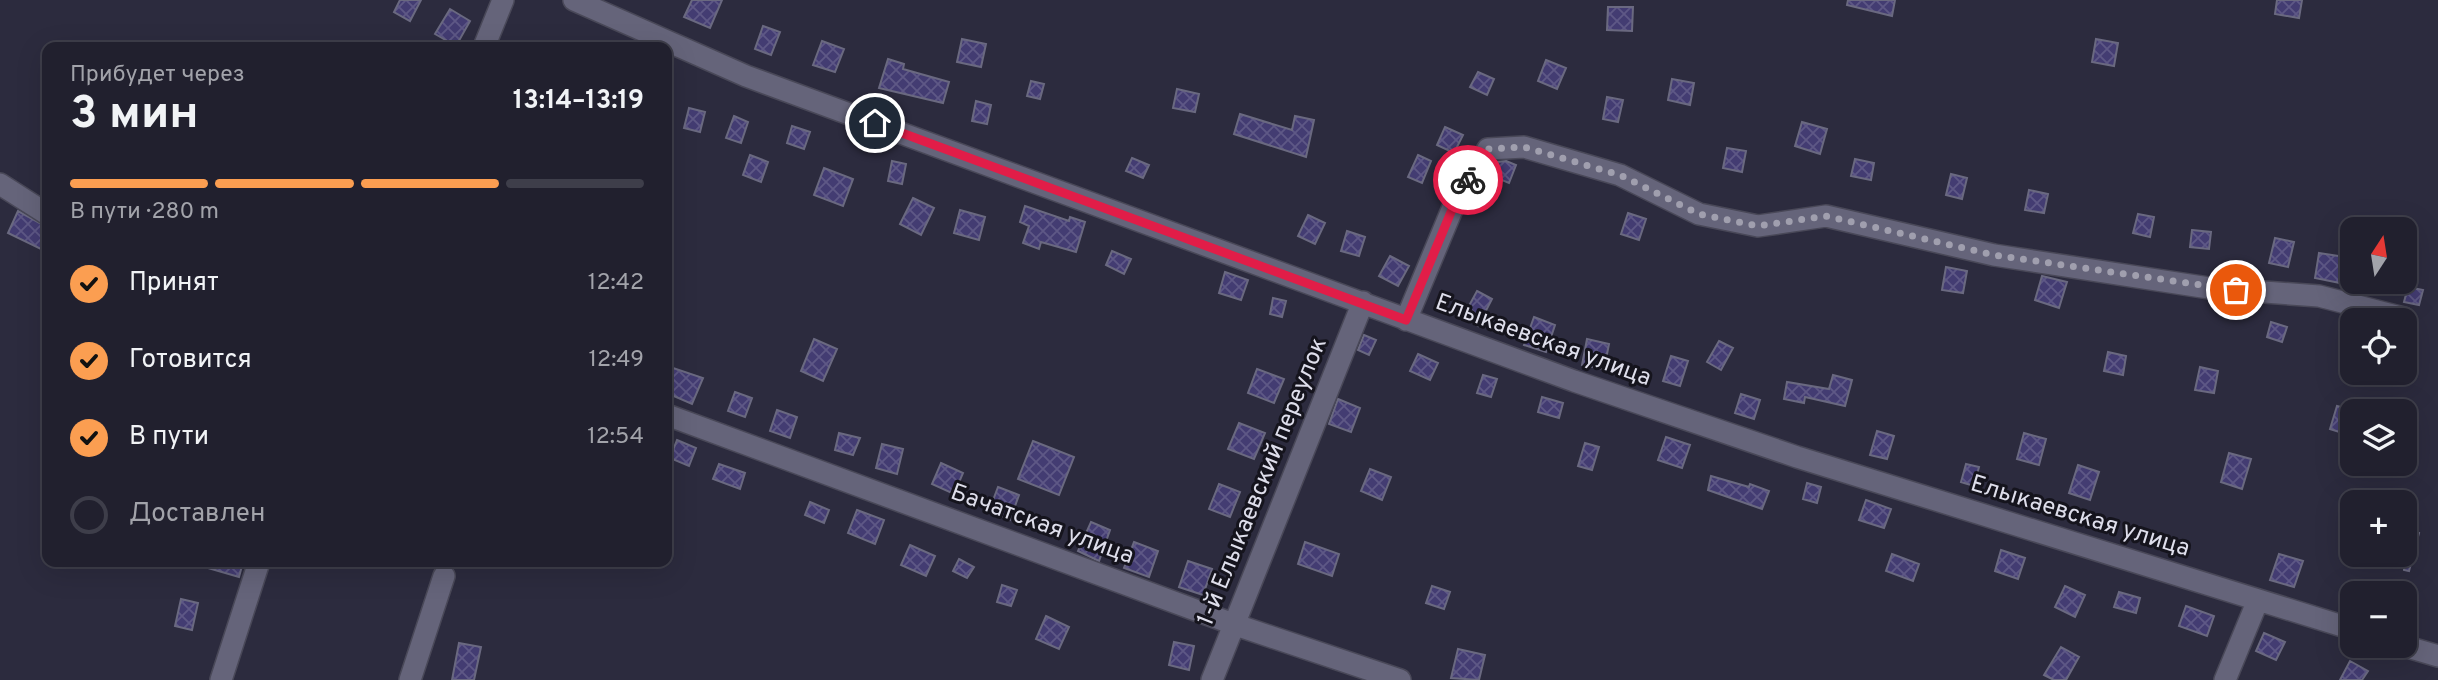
<!DOCTYPE html>
<html lang="ru">
<meta charset="utf-8">
<style>
:root{--surface:#21202e;--page:#292836;--text:#f1f3f6;--muted:#a2a3aa;--line:#3e3e4a;--accent:#fb9e51}
body{margin:0;font-family:Overpass,sans-serif;background:var(--page);color:var(--text);height:100vh;display:flex;flex-direction:column;font-size:26px;white-space:nowrap}
*{box-sizing:border-box;margin:0}
p{font-size:23px;color:var(--muted)}
.icon{flex:none;width:38px;height:38px;fill:none;stroke:currentColor;stroke-width:2;stroke-linecap:round;stroke-linejoin:round}
.map{position:relative;flex:1;overflow:hidden}
.sheet{position:absolute;left:42px;top:42px;width:630px;height:525px;display:flex;flex-direction:column;background:var(--surface);border-radius:14px;box-shadow:0 7px 28px #0002,0 0 0 2px var(--line)}
.sheet>*{flex:none}
.needle{width:46px;rotate:12deg}
.controls{position:absolute;left:2340px;top:217px;display:grid;gap:14px}
.controls a{display:grid;place-items:center;width:77px;height:77px;border-radius:14px;background:var(--surface);box-shadow:0 7px 28px #0002,0 0 0 2px var(--line);font-size:35px}
.pin{position:absolute;display:grid;place-items:center;width:60px;height:60px;color:#fff;margin:-30px;border:4px solid #fff;border-radius:50%;box-shadow:0 2px 7px #0007}
.courier{position:absolute;display:grid;place-items:center;width:70px;height:70px;margin:-35px;border:5px solid #e11d48;border-radius:50%;background:#fff;color:#222;box-shadow:0 2px 9px #0007}
.headline em{font-style:normal;font-weight:700}
.headline div{display:flex;flex-direction:column-reverse}
.headline{display:flex;align-items:center;justify-content:space-between;height:119px;padding:0 28px}
h1{font-size:46px;font-weight:700;line-height:52px}
.bar{display:grid;grid-template-columns:repeat(4,1fr);gap:10px 7px;align-content:center;height:84px;padding:0 28px}
.bar i{height:9px;border-radius:5px;background:var(--line)}
.bar .active{background:var(--accent)}
.bar p{grid-column:span 4}
ol{padding:0 28px;list-style:none}
li{display:flex;align-items:center;gap:21px;height:77px}
li p{margin-inline-start:auto}
li .icon{padding:7px;border-radius:50%;background:var(--accent);color:#111;stroke-width:4}
li:last-child{color:var(--muted)}
li i{width:38px;height:38px;border:4px solid var(--line);border-radius:50%}
.map>svg:first-child{display:block}
</style>
<div class="map">
<svg width="2438" height="680" viewBox="0 0 2438 680">
<defs>
<pattern id="building-cross-hatch" width="8" height="8" patternUnits="userSpaceOnUse" patternTransform="scale(1.75)"><rect width="8" height="8" fill="#433c72"/><path d="M0 0l8 8M0 8l8-8" fill="none" stroke="#5e5886"/></pattern>
</defs>
<rect width="100%" height="100%" fill="#2c2b3e"/>
<path fill="url(#building-cross-hatch)" stroke="#6a6980" stroke-width="2" d="M400,0H421L410,21L394,12Z
M692,0H722L710,28L684,17Z
M1848,0H1895L1892,16L1847,5Z
M2277,0H2302L2299,18L2275,14Z
M1608,7H1633L1632,31L1607,30Z
M450,9L470,21L456,46L435,34Z
M763,26L780,32L771,55L755,49Z
M962,39L986,44L981,67L957,62Z
M2096,39L2118,43L2114,66L2092,62Z
M822,41L844,49L835,72L813,65Z
M888,59L904,64L903,69L949,82L943,103L879,88Z
M1546,60L1566,68L1557,89L1538,81Z
M1478,72L1494,79L1487,95L1470,87Z
M1672,79L1694,83L1690,105L1668,100Z
M1031,81L1044,84L1040,99L1027,96Z
M1177,89L1199,94L1195,112L1173,108Z
M1607,97L1623,100L1618,122L1603,119Z
M976,101L991,105L987,124L972,121Z
M689,108L705,112L700,132L684,128Z
M1240,114L1292,130L1295,116L1314,120L1306,157L1234,134Z
M734,116L748,122L741,143L726,138Z
M1802,122L1827,129L1820,154L1795,146Z
M792,126L810,132L804,149L787,143Z
M1445,127L1463,135L1454,153L1437,145Z
M1727,148L1746,151L1742,172L1723,168Z
M750,155L768,162L761,182L743,175Z
M1418,155L1431,161L1422,183L1408,177Z
M1132,158L1149,165L1143,178L1126,171Z
M1855,159L1874,163L1871,180L1851,176Z
M892,161L906,164L902,184L888,181Z
M1506,161L1516,165L1509,183L1492,176L1498,162Z
M824,168L853,179L843,206L814,195Z
M1951,174L1967,178L1962,199L1946,195Z
M2029,190L2048,194L2044,213L2025,210Z
M913,198L934,208L921,235L900,224Z
M1025,206L1069,221L1070,217L1085,222L1076,252L1041,242L1039,249L1023,243L1029,226L1020,222Z
M960,210L985,217L979,240L954,233Z
M18,211L47,227V252L8,233Z
M1628,213L1646,219L1639,240L1621,234Z
M2138,214L2154,217L2150,237L2133,233Z
M1308,215L1325,223L1315,244L1298,236Z
M2192,230L2211,232L2209,249L2190,247Z
M1347,231L1365,237L1359,256L1341,251Z
M2275,238L2294,242L2288,267L2269,263Z
M1112,251L1131,259L1124,274L1106,265Z
M2319,253L2345,257L2340,283L2315,278Z
M1390,256L1409,266L1398,286L1379,276Z
M1946,267L1967,271L1963,293L1942,290Z
M1225,272L1248,280L1241,300L1219,293Z
M2042,276L2067,282L2059,308L2035,300Z
M2408,287L2423,290L2419,305L2404,302Z
M1477,291L1492,299L1478,326L1463,317Z
M1273,298L1286,301L1282,317L1270,314Z
M1534,317L1555,325L1546,352L1524,345Z
M2271,322L2287,327L2282,342L2267,337Z
M1364,335L1376,340L1369,355L1358,350Z
M814,339L837,349L823,381L801,371Z
M1587,339L1609,344L1604,369L1582,365Z
M1719,341L1733,348L1721,370L1707,362Z
M2108,352L2126,356L2123,375L2104,371Z
M1418,354L1438,363L1430,380L1410,371Z
M1671,356L1688,361L1680,386L1663,381Z
M667,366L703,378L692,404L667,393Z
M2200,367L2218,371L2214,393L2195,390Z
M1257,369L1284,379L1274,403L1248,393Z
M1483,375L1497,379L1491,397L1477,393Z
M1833,375L1852,380L1845,406L1805,397L1804,403L1784,399L1787,382L1829,389Z
M735,392L752,398L745,417L728,411Z
M1741,394L1760,400L1754,419L1735,413Z
M1542,397L1563,403L1559,418L1538,412Z
M1338,399L1360,408L1351,432L1329,424Z
M2337,406L2352,410V436L2330,429Z
M777,410L797,417L790,438L770,431Z
M1239,423L1265,433L1254,459L1228,449Z
M1877,431L1894,436L1887,459L1870,455Z
M839,433L860,438L853,455L835,450Z
M2024,433L2046,439L2039,465L2017,459Z
M1666,437L1690,445L1682,468L1658,460Z
M677,440L696,448L689,466L670,458Z
M1033,441L1074,457L1059,495L1018,479Z
M1585,443L1599,447L1592,470L1578,466Z
M882,444L903,449L897,474L876,468Z
M2229,453L2251,459L2242,489L2221,482Z
M941,463L963,473L954,494L932,484Z
M719,464L745,473L740,489L713,479Z
M1966,464L1979,467L1974,486L1961,482Z
M2078,465L2099,472L2090,500L2069,493Z
M1370,469L1391,477L1382,500L1361,491Z
M1711,476L1749,487L1750,484L1769,491L1762,509L1708,490Z
M1807,483L1821,487L1817,503L1803,499Z
M1219,484L1240,492L1230,517L1209,509Z
M998,487L1019,495L1010,520L989,511Z
M1866,500L1891,509L1884,528L1859,520Z
M810,502L829,510L824,523L805,515Z
M857,510L884,520L875,544L848,533Z
M1091,522L1110,530L1099,561L1078,551Z
M2404,529L2419,533L2409,571L2404,570Z
M1134,542L1158,551L1149,577L1124,568Z
M1305,542L1339,554L1332,576L1298,564Z
M910,545L935,556L926,576L901,565Z
M2001,550L2025,558L2018,579L1995,571Z
M1892,554L1919,564L1913,581L1886,571Z
M2279,554L2303,561L2294,587L2270,580Z
M959,559L974,567L967,578L953,571Z
M1188,561L1212,569L1203,595L1179,587Z
M201,562H243L239,577L201,566Z
M1002,585L1017,590L1011,606L997,602Z
M1432,586L1450,592L1444,609L1426,603Z
M2065,586L2085,595L2075,617L2055,607Z
M2119,592L2140,598L2136,613L2114,607Z
M181,599L198,603L192,630L175,626Z
M2186,606L2214,616L2207,636L2179,626Z
M1046,616L1069,627L1059,649L1036,639Z
M2264,633L2285,642L2276,660L2256,651Z
M1174,642L1194,646L1189,670L1169,665Z
M459,643L481,647L474,680H452Z
M2061,647L2079,657L2066,680H2054L2044,675Z
M1458,649L1485,655L1479,680L1451,678Z
M2350,661L2368,671L2362,680H2340Z"/>
<g fill="none" stroke-linecap="round" stroke-linejoin="round">
<g stroke="#494858" stroke-width="24">
<path id="minor" d="M574,0L746,76L1574,381L1797,457L2352,629
M484,47L503,0
M0,184L47,214
M1406,320L1456,200L1488,149L1524,147L1620,175L1699,214L1758,226L1826,216L1994,255L2209,288L2319,296L2404,318
M667,415L1236,625L1400,680
M2404,646L2438,656
M221,680L259,562
M410,680L444,576
M1212,680L1363,302
M2225,680L2258,600"/>
</g>
<use href="#minor" stroke="#65647a" stroke-width="21"/>
</g>
<g fill="none" stroke-linecap="round" stroke-linejoin="round">
<path stroke="#a09fae" stroke-width="7" stroke-dasharray="0 12.6" d="M1468,180L1488,149L1524,147L1620,175L1699,214L1758,226L1826,216L1994,255L2236,290"/>
<path stroke="#e11d48" stroke-width="9" d="M875,123L1406,320L1456,200L1468,180"/>
</g>
<g text-anchor="middle" dominant-baseline="central" stroke-width="6" stroke-linejoin="round" paint-order="stroke">
<g font-size="24" fill="#dedeeb" stroke="#15141d">
<text transform="translate(1543 341) rotate(20)">Елыкаевская улица</text>
<text transform="translate(1263 482) rotate(-68)">1-й Елыкаевский переулок</text>
<text transform="translate(2080 517) rotate(17)">Елыкаевская улица</text>
<text transform="translate(1042 525) rotate(20)">Бачатская улица</text>
</g>
</g>
</svg>
<div class="controls">
<a><svg class="needle" viewBox="-14 -14 28 28"><path d="M0-13l5 13h-10z" fill="#e53935"/><path d="M0 13l5-13h-10z" fill="#a2a3aa"/></svg></a>
<a><svg class="icon" aria-label="locate" viewBox="0 0 24 24"><circle cx="12" cy="12" r="6"/><path d="M12 2v4M12 18v4M2 12h4M18 12h4"/></svg></a>
<a><svg class="icon" aria-label="layers" viewBox="0 0 24 24"><path d="M12 4l9 5-9 5-9-5zM3 14l9 5 9-5"/></svg></a>
<a>+</a>
<a>−</a>
</div>
<div class="pin" style="left:2236px;top:290px;background:#ea580c"><svg class="icon" aria-label="bag" viewBox="0 0 24 24"><path d="M5 8h14l-1 12H6zM9 8a3 3 0 0 1 6 0"/></svg></div>
<div class="pin" style="left:875px;top:123px;background:#1f2937"><svg class="icon" aria-label="home" viewBox="0 0 24 24"><path d="M3 11l9-7 9 7M6 9v11h12V9"/></svg></div>
<div class="courier" style="left:1468px;top:180px"><svg class="icon" aria-label="bike" viewBox="0 0 24 24"><circle cx="6" cy="16" r="4"/><circle cx="18" cy="16" r="4"/><path d="M6 16l4-8h5l3 8M10 8l3 8H6M13 5h3"/></svg></div>
<section class="sheet">
<div class="headline"><div><h1>3 мин</h1><p>Прибудет через</p></div><em>13:14–13:19</em></div>
<div class="bar"><i class="active"></i><i class="active"></i><i class="active"></i><i></i><p>В пути · 280 m</p></div>
<ol>
<li><svg class="icon" aria-label="check" viewBox="0 0 24 24"><path d="M5 12l5 5 9-10"/></svg>Принят<p>12:42</p></li>
<li><svg class="icon" aria-label="check" viewBox="0 0 24 24"><path d="M5 12l5 5 9-10"/></svg>Готовится<p>12:49</p></li>
<li><svg class="icon" aria-label="check" viewBox="0 0 24 24"><path d="M5 12l5 5 9-10"/></svg>В пути<p>12:54</p></li>
<li><i></i>Доставлен</li>
</ol>
</section>
</div>
